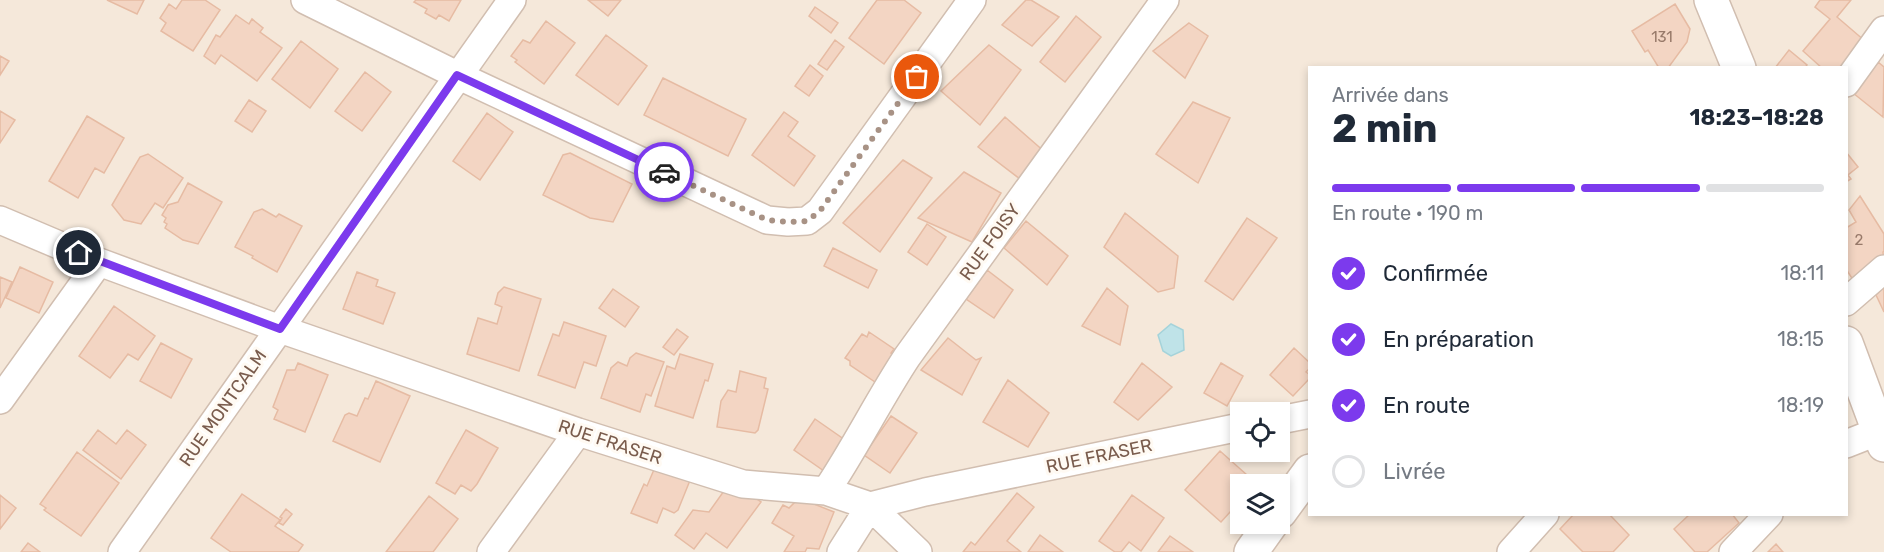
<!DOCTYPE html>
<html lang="fr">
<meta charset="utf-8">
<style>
:root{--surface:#fff;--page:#f2f2f3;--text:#1f2937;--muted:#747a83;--line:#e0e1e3;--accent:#7c3aed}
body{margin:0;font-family:Rubik,sans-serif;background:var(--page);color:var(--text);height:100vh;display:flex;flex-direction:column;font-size:22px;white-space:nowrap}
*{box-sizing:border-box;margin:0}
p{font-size:20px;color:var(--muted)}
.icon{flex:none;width:33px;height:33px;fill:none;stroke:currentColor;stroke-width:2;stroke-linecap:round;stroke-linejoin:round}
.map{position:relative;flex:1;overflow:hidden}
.sheet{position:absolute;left:1308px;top:66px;width:540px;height:450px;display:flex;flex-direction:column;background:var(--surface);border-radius:0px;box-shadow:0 3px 9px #0003}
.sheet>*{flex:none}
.controls{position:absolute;left:1230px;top:402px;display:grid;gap:12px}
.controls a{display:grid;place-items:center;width:60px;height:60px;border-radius:0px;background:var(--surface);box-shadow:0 3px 9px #0003;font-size:30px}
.pin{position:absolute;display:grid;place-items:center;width:51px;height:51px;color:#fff;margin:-26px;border:3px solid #fff;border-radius:50%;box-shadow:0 2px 6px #0007}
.courier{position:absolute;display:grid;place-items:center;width:60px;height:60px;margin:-30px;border:4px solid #7c3aed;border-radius:50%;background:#fff;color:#222;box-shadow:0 2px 8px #0007}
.overview em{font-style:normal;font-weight:700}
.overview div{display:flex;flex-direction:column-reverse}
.overview{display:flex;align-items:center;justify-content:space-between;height:102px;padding:0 24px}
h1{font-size:39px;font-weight:700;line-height:45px}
.bar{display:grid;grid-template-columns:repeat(4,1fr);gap:9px 6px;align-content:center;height:72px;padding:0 24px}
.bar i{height:8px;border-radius:4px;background:var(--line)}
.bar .current{background:var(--accent)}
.bar p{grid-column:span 4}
ol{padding:0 24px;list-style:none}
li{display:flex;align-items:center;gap:18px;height:66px}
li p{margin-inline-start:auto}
li .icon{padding:6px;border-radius:50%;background:var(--accent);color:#fff;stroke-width:4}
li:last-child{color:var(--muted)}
li i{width:33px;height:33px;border:3px solid var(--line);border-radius:50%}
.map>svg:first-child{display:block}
</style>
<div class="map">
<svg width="1884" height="552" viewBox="0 0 1884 552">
<rect width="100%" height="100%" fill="#fdf6ec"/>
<path fill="#f5e8da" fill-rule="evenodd" d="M0,0H1884V552H0ZM1310,68H1846V514H1310ZM1240,412H1280V452H1240ZM1240,484H1280V524H1240Z"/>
<path fill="#bfe3e8" stroke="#a5d3da" stroke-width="1.5" d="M1171,324L1183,330L1184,350L1171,356L1163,351L1158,335Z"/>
<path fill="#f3d5c3" stroke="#e6bba3" stroke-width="1.5" d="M107,0H144L137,14Z
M182,0H205L220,10L193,51L161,31L166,23L160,18L169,4L176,9Z
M416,0H461L449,21L439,15L436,19L425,13L427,9L414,2Z
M588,0H621L608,16Z
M877,0H904L921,13L884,64L849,38Z
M1026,0H1031L1059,17L1032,46L1002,25Z
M1820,0H1851L1837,17L1865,41L1843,68H1822L1803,51L1830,19L1815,7Z
M1675,4L1690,29L1687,42L1668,68H1659L1648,50L1645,52L1632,31Z
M815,7L838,23L831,33L809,16Z
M236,15L249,24L252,19L263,28L260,32L282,48L257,81L221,55L215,64L204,56L216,35L220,37Z
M1076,16L1101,37L1065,82L1040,62Z
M546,21L575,43L544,84L515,62L517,60L511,56L523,40L530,43Z
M1189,23L1208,36L1185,78L1153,51Z
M606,35L647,66L618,105L576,75Z
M835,40L844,47L827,70L818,64Z
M301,41L338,69L310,108L272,79Z
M989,45L1021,70L980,125L941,91Z
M1789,50L1807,65L1805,68H1775Z
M0,56L9,61L0,75Z
M1878,62L1884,67L1883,117L1853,93Z
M810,65L823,76L809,96L795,86Z
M365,72L391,92L362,131L335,111Z
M663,78L746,119L728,156L644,115Z
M249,100L266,111L252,132L235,121Z
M1193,102L1230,118L1198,183L1156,154Z
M0,111L15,120L0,143Z
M784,112L798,122L788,136L815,156L794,186L752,155Z
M487,113L513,132L480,180L453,161Z
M87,116L124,138L104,173L95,168L78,198L49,181Z
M1005,117L1046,153L1024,182L978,147Z
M1846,152L1858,167L1848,175L1851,179L1846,182Z
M570,153L632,184L613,222L590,218L543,195L563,155Z
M148,154L183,178L163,208L155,203L141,224L124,220L112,205L140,157Z
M903,160L932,178L880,252L843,223Z
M964,172L1001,193L972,242L918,218Z
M188,183L222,202L198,244L183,240L165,228L167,224L164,222L166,218L162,215L168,205L178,202Z
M1860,196L1884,234V251L1883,252L1884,264L1855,283L1846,269V228L1856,222L1849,210Z
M262,209L276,217L279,214L302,226L277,272L252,258L253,256L235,247L254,212Z
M1125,213L1178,256L1174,288L1158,292L1104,247Z
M1247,218L1277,238L1233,300L1205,281Z
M1026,221L1068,256L1047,285L1004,248Z
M927,224L946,237L927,265L908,252Z
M833,248L877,270L868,288L824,266Z
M20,267L53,282L39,313L6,298Z
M987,270L1013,290L994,318L966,299Z
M357,272L378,280L376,286L395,293L383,324L343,309Z
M0,277L12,282L0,308Z
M504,287L541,299L519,371L467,354L478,318L497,324L502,307L495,304L498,293Z
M1884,287V312L1876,295Z
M1107,288L1128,306L1120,345L1082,326Z
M613,289L639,307L625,327L599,308Z
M114,306L155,336L138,360L128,354L110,378L79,356Z
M564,322L606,336L596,366L584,362L575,388L538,375L553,334L559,336Z
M677,329L688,337L674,355L663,347Z
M869,332L894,349L891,353L900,359L881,386L850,365V361L845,358L862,334L867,337Z
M948,338L976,360L981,358L962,395L921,370Z
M161,343L192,359L171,398L140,381Z
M1294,348L1310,363V368L1306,372L1310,375V378L1293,396L1270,375Z
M636,353L664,362L651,396L646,394L640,412L601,398L611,368L618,362L627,366L630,358Z
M680,354L713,364L708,381L705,380L693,418L655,406L667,366L675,369Z
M298,363L328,375L305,432L274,419L278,410L273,407L287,370H295Z
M1142,363L1172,387L1138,420L1114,402Z
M1221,363L1243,376L1227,406L1204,393Z
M740,371L766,378L764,388L768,389L758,430L755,433L717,427L721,401L728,390L736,392Z
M1008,380L1049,413L1028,447L983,422Z
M376,381L410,396L380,462L333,441L345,415L349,413L357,416L365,398L368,399Z
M891,416L917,433L890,473L864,455Z
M815,419L845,440L824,471L794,450Z
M98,430L116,444L127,430L146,445L121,479L83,450Z
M466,430L498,448L477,484L471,491L461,485L455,494L436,483Z
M1220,451L1256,483L1255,484H1240V501L1221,522L1185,490Z
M77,452L119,483L81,536L44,510L46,508L40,504Z
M659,458L693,473L678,510L674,513L663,508L657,523L631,513L644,484L647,486Z
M731,481L761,502L727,548L706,533L694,549L675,535L693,510L709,512Z
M1017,493L1034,507L1007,541L1021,552H963L971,542L975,545Z
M242,494L280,520L275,526L303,545L298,552H231L211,538Z
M0,495L16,508L0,529Z
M1132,495L1164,518L1141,551L1129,542L1121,552H1115L1099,541Z
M429,496L458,519L433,552H386Z
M799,498L834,512L819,549L807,548L805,552H784L794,536L772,523L783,505L789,508Z
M286,509L292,514L283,525L279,523L282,518L280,517Z
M1574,514H1609L1629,535L1613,552H1583L1560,529Z
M1690,514H1732L1739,523L1707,552H1695L1674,529Z
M1040,535L1063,552H1028Z
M1170,536L1193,552H1158Z
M28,543L40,552H21Z
M1776,544L1783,552H1768Z"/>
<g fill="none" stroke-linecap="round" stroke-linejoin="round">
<g stroke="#d1beb0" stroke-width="30">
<path id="minor" d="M305,0L457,75L767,220L788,222L807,221L820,211L972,0
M1846,83L1884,30
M0,220L99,262L280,329L578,432L743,484L826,491L870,506L925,492L1240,427
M1846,302L1884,269
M0,400L99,262
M1280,420L1310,414
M1846,444L1879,431
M826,491C855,448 878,401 907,357L1165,0
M870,506L918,552
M122,552L512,0
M491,552L578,432
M841,552L870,506
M1511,552L1545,514
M1733,552L1769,514"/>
</g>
<g stroke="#d1beb0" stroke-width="36">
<path id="tertiary" d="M1711,0L1739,68
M1846,343L1884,445
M1280,512L1310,471
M1251,552L1271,524"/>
</g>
<use href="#minor" stroke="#fff" stroke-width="27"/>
<use href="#tertiary" stroke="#fff" stroke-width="33"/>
</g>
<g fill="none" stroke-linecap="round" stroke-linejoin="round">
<path stroke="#a89285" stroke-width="6" stroke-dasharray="0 10.8" d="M664,172L767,220L788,222L807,221L820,211L917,77"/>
<path stroke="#7c3aed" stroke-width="8" d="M79,253L280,329L457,75L664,172"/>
</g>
<g text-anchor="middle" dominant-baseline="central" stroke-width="6" stroke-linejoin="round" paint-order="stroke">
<g font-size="15" fill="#987a6a">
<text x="1662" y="37">131</text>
<text x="1859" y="240">2</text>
</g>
<g font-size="18" fill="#7a5c4d" stroke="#fffaf3">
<text transform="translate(990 242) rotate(-54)">RUE FOISY</text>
<text transform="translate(223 408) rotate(-55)">RUE MONTCALM</text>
<text transform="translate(610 442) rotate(18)">RUE FRASER</text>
<text transform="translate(1099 456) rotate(-12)">RUE FRASER</text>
</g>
</g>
</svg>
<div class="controls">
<a><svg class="icon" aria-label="locate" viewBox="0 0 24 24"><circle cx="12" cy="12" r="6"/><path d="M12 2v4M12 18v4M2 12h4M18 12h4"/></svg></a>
<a><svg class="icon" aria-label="layers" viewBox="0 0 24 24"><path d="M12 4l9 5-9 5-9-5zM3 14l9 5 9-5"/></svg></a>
</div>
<div class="pin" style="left:917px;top:77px;background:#ea580c"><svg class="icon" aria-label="bag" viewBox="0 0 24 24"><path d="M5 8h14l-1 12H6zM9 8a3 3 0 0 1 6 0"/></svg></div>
<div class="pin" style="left:79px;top:253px;background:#1f2937"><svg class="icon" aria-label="home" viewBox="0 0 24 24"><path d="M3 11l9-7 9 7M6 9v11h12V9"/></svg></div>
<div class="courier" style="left:664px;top:172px"><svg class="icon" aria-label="car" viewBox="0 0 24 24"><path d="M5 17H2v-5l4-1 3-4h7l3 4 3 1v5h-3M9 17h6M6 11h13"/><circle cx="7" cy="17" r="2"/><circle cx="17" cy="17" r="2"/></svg></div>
<section class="sheet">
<div class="overview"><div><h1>2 min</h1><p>Arrivée dans</p></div><em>18:23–18:28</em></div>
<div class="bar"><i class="current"></i><i class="current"></i><i class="current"></i><i></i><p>En route · 190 m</p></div>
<ol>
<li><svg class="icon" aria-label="check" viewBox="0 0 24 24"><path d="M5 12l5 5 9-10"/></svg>Confirmée<p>18:11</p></li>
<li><svg class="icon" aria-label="check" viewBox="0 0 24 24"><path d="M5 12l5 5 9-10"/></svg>En préparation<p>18:15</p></li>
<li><svg class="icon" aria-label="check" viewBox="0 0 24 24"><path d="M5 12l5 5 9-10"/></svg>En route<p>18:19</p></li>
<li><i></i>Livrée</li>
</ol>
</section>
</div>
